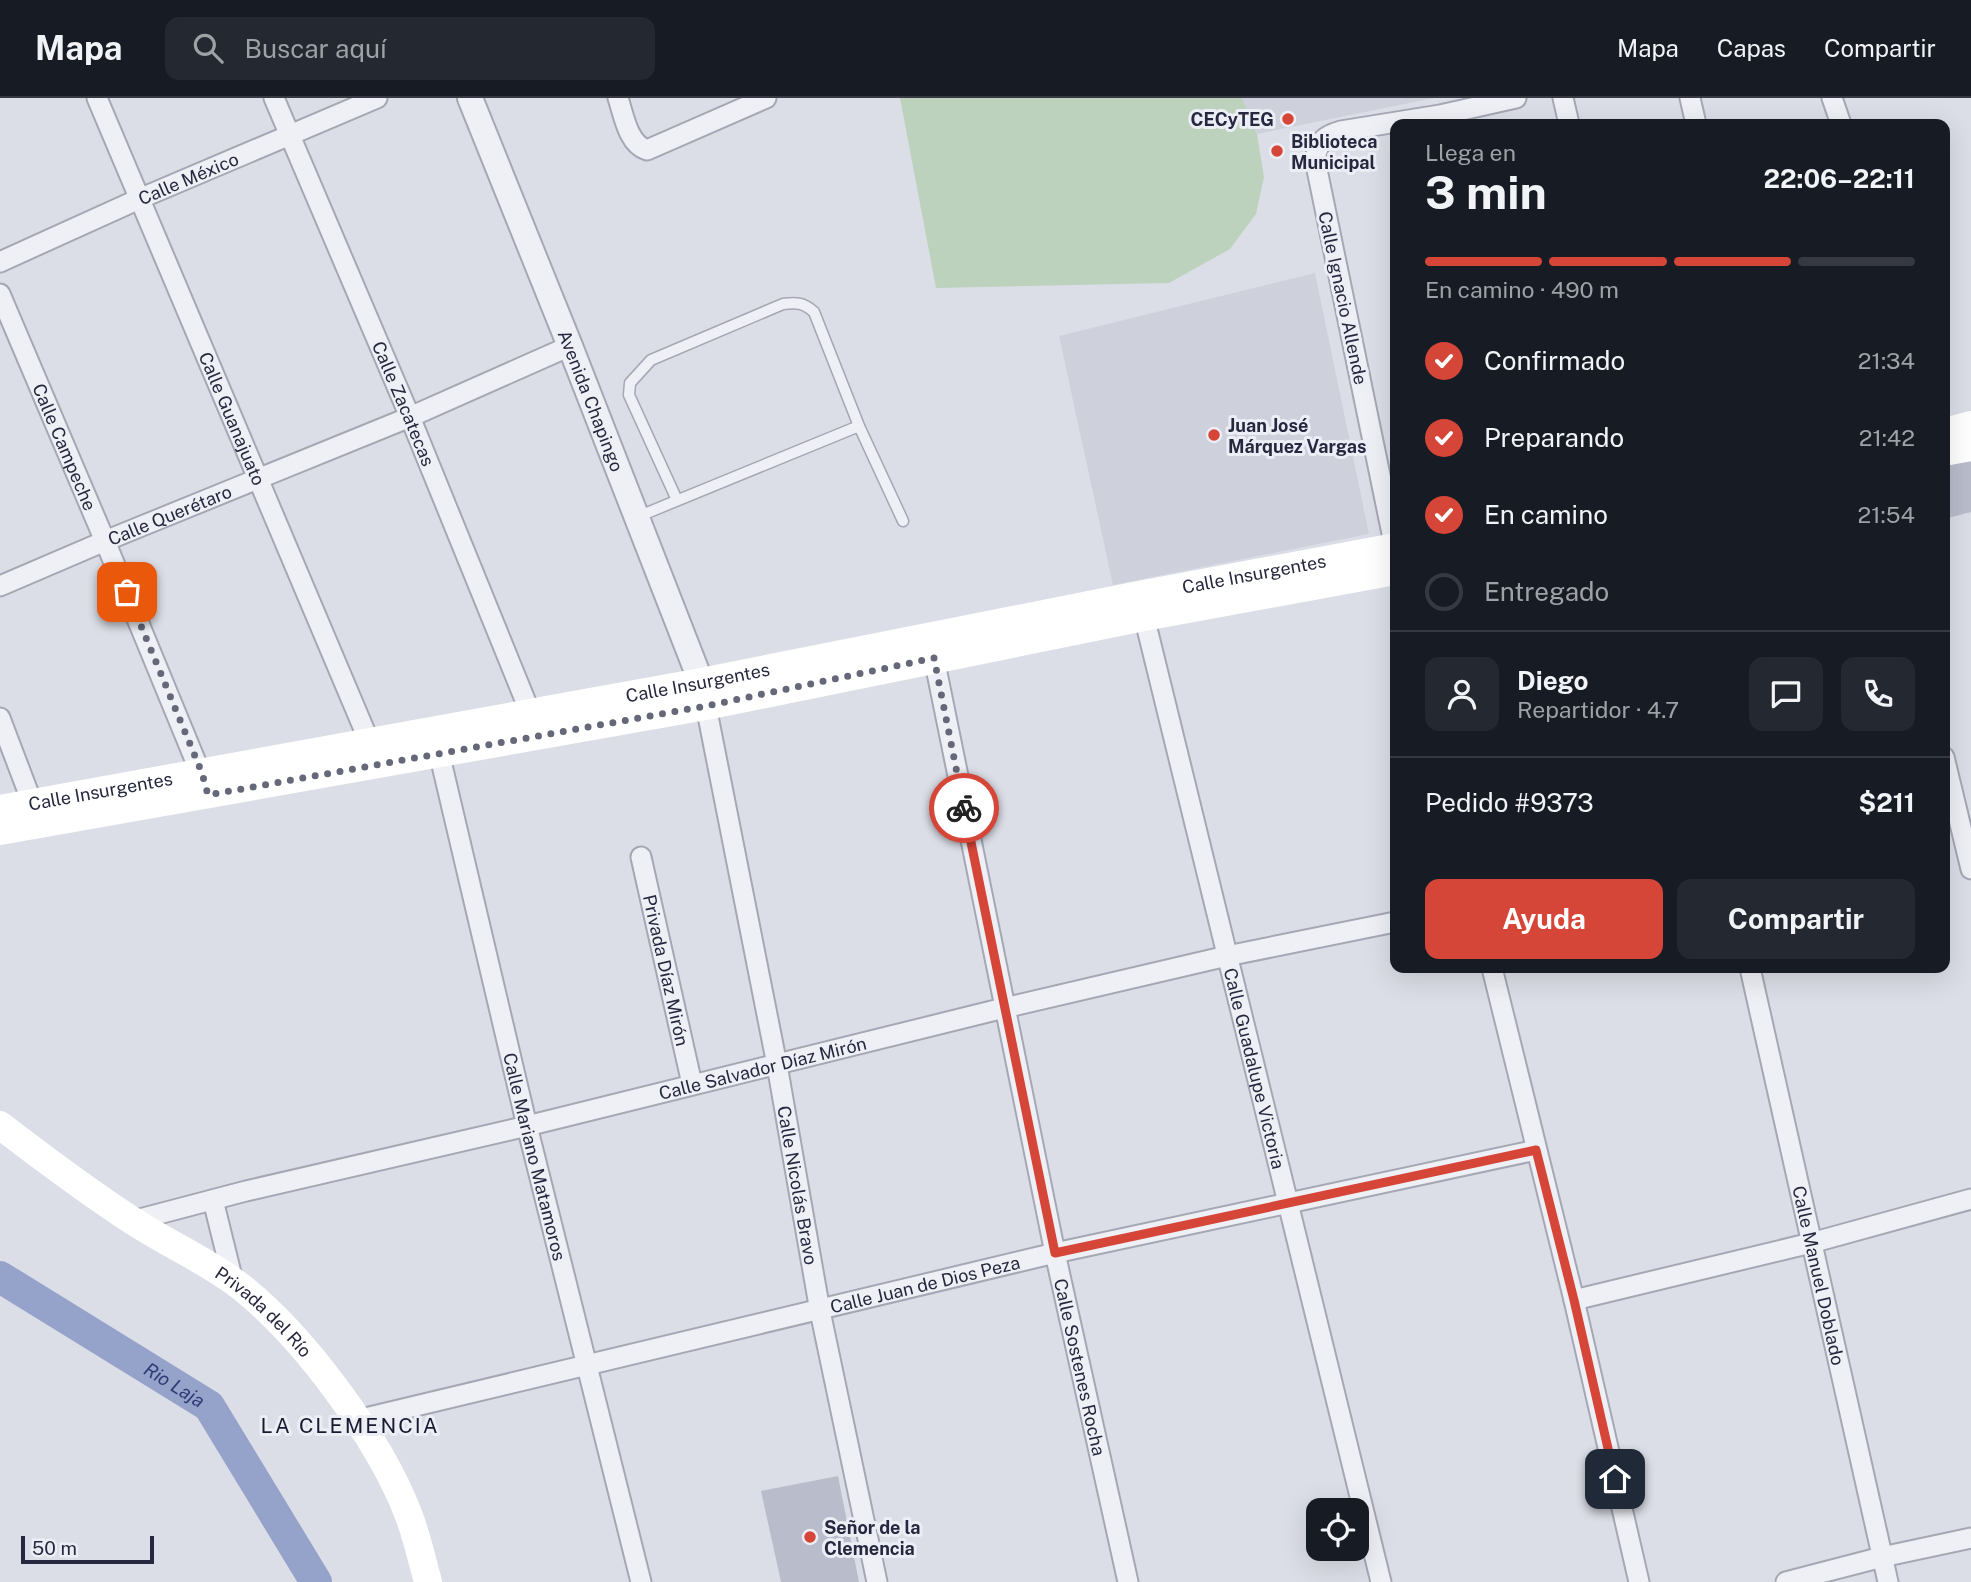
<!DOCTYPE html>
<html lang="es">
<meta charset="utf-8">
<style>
:root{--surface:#171b24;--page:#242831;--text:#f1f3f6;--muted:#9ea1a6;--line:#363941;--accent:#d54638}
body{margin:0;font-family:"Public Sans",sans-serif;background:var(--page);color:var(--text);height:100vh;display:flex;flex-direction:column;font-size:26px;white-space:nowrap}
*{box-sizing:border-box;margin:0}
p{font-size:23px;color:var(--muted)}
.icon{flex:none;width:38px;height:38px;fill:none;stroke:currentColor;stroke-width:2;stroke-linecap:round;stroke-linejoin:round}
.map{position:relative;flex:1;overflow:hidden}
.sheet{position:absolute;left:1390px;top:21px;width:560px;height:854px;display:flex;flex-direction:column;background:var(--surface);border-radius:14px;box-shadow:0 7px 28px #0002}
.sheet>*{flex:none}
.fabs{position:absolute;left:1306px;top:1400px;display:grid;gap:14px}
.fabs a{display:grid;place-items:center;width:63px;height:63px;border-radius:14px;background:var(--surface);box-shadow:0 7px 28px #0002;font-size:35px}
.scale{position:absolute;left:21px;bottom:18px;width:133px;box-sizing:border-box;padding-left:7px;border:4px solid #25283e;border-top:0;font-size:19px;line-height:24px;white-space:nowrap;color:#25283e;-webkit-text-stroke:5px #ecedf5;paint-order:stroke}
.pin{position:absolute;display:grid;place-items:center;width:60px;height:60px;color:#fff;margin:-30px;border-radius:14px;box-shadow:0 4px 10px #0006}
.courier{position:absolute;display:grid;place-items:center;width:70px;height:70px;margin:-35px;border:5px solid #d54638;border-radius:50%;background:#fff;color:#222;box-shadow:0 2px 9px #0007}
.summary em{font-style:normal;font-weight:700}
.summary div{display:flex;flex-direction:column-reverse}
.summary{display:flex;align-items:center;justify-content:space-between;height:119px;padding:0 35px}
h1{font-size:46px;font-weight:700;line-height:52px}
.bar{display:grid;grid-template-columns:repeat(4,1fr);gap:10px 7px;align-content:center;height:84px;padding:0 35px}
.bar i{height:9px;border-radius:5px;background:var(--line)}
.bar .on{background:var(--accent)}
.bar p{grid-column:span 4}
.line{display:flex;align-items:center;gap:18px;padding:0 35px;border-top:2px solid var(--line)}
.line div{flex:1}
.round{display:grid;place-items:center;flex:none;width:74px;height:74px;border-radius:14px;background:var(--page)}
ol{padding:0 35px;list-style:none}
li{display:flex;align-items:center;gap:21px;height:77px}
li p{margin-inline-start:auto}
li .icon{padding:7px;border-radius:50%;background:var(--accent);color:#fff;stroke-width:4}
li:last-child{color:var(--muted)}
li i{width:38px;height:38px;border:4px solid var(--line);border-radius:50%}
.primary-button{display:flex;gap:14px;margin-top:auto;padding:14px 35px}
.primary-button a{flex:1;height:80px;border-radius:14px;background:var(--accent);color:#fff;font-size:28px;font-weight:700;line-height:80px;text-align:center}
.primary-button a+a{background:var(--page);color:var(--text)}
header{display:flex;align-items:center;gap:42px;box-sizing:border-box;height:98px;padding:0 35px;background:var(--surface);border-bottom:2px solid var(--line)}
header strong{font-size:33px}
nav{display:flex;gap:38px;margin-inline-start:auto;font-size:24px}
.search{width:490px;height:63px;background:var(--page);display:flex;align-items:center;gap:18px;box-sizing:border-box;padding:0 24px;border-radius:14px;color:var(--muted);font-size:26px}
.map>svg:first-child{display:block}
</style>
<header>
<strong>Mapa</strong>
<div class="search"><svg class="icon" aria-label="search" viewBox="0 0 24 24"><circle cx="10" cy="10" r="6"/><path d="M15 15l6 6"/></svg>Buscar aquí</div>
<nav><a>Mapa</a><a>Capas</a><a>Compartir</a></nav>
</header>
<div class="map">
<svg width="1971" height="1484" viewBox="0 0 1971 1484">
<rect width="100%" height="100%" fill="#dcdee7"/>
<path fill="#ced0dc" d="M1242,0H1434L1257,36Z
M1315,175L1369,436L1113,487L1059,238Z"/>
<path fill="#bdd2bd" d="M900,0H1242L1257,36L1264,79L1256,116L1230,151L1169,185L936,190Z"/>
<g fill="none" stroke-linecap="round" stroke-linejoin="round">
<path stroke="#95a2ca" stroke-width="32" id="s1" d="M0,1179L209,1308L316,1484"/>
</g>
<path fill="#b9bcca" d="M1971,360V414L1944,421V366Z
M838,1378L859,1484H781L761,1393Z"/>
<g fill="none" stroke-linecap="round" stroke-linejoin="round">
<g stroke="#a5a7b4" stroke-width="13">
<path id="service" d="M677,402L629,297L630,285L651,262L783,206C797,204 804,205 814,214L859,328L903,423
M637,419L859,328"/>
</g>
<g stroke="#a5a7b4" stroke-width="23">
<g id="minor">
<path id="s2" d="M97,0L369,643"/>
<path id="s3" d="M274,0L410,319L530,614"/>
<path d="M618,0C624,18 628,46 647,52L766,0"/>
<path d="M1563,0L1569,26"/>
<path d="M1690,0L1696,26"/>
<path d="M1832,0L1841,26"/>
<path id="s4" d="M0,164L139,101L377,0"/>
<path id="s5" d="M0,196L105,443L205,686"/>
<path d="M1395,450L1315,62C1318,44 1323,38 1341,33L1440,17L1516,0"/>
<path id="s6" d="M0,488L105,443L410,319L570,248"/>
<path id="s7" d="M1142,510L1381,1484"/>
<path id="s8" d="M934,560L1055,1155L1128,1484"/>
<path id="s9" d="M706,608L777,967L820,1213L877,1484"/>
<path d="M0,620L36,715"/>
<path id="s10" d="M437,646L527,1028L641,1484"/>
<path d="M1944,659L1971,771"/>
<path id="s11" d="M641,759L692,986"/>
<path d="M1492,870L1574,1202L1639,1484"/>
<path id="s12" d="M1750,870L1888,1484"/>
<path d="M213,1102L233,1183"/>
<path id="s13" d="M132,1123L246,1093L527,1028L1004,910L1227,858L1395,824"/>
<path d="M1574,1202L1811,1145L1971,1101"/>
<path id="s14" d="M357,1322L1055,1155L1536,1052"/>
<path d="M1786,1484L1882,1459L1971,1440"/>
</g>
</g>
<g stroke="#a5a7b4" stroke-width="28">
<g id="tertiary">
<path id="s15" d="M470,0L570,248L701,584L705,602"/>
</g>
</g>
<use href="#service" stroke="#eff0f6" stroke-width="10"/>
<use href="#minor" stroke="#eff0f6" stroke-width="19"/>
<use href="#tertiary" stroke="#eff0f6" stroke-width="24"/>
<g stroke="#fff" stroke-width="28">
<path d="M1944,334L1971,327"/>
<path d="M1944,354L1971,349"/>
<path id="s16" d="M0,711L701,584L1139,497L1395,449"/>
<path d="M0,733L706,608L1144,519L1395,473"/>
<path id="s17" d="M0,1027C43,1060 87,1093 133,1123C165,1144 201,1160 233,1183C299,1231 380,1341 409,1418C417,1439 422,1462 428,1484"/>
</g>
</g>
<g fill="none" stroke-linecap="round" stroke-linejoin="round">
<path stroke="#656879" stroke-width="7" stroke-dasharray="0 12.6" d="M127,494L202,675L208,697L706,608L934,560L964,710"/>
<path stroke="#d54638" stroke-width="9" d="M964,710L1055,1155L1536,1052L1574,1202L1615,1381"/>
</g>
<g fill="#d54638" stroke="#ecedf5" stroke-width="2.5">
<circle cx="1288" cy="21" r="7"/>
<circle cx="1277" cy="53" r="7"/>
<circle cx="1214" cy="337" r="7"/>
<circle cx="810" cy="1439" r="7"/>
</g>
<g text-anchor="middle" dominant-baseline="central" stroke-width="6" stroke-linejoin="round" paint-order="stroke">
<g font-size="18" font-weight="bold" fill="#25283e" stroke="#ecedf5" text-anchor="start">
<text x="1274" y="21" text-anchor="end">CECyTEG</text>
<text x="1291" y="43">Biblioteca<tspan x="1291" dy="21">Municipal</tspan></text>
<text x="1228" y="327">Juan José<tspan x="1228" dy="21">Márquez Vargas</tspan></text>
<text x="824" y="1429">Señor de la<tspan x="824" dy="21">Clemencia</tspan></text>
</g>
<g font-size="18" fill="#25283e" stroke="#ecedf5">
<text stroke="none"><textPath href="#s4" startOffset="206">Calle México</textPath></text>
<text transform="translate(1343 200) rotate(78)">Calle Ignacio Allende</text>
<text stroke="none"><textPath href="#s15" startOffset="326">Avenida Chapingo</textPath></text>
<text stroke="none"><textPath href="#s3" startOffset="332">Calle Zacatecas</textPath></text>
<text stroke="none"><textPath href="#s2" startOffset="348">Calle Guanajuato</textPath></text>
<text stroke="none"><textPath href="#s5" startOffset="166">Calle Campeche</textPath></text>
<text stroke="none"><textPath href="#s6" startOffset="184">Calle Querétaro</textPath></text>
<text stroke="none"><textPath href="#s16" startOffset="1276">Calle Insurgentes</textPath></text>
<text stroke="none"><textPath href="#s16" startOffset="709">Calle Insurgentes</textPath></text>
<text stroke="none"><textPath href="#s16" startOffset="102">Calle Insurgentes</textPath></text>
<text stroke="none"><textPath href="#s11" startOffset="116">Privada Díaz Mirón</textPath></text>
<text stroke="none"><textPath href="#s13" startOffset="649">Calle Salvador Díaz Mirón</textPath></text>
<text stroke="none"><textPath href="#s7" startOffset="474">Calle Guadalupe Victoria</textPath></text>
<text stroke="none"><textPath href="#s10" startOffset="424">Calle Mariano Matamoros</textPath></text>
<text stroke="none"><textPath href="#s9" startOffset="488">Calle Nicolás Bravo</textPath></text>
<text stroke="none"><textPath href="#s12" startOffset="315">Calle Manuel Doblado</textPath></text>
<text stroke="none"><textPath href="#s14" startOffset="584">Calle Juan de Dios Peza</textPath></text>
<text stroke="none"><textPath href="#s17" startOffset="324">Privada del Río</textPath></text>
<text stroke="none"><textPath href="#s8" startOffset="724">Calle Sostenes Rocha</textPath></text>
</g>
<g font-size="19" font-style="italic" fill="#2d3c74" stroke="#ecedf5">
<text stroke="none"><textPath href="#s1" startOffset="205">Rio Laja</textPath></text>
</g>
<g font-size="21" letter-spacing="2" fill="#181a2f" stroke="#ecedf5">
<text x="350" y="1327">LA CLEMENCIA</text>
</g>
</g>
</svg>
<div class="fabs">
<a><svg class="icon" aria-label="locate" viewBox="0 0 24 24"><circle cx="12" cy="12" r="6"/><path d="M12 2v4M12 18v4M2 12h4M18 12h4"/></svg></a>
</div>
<div class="scale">50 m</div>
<div class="pin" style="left:127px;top:494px;background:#ea580c"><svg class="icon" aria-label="bag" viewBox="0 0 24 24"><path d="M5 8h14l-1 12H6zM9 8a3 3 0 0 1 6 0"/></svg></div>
<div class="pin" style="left:1615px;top:1381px;background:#1f2937"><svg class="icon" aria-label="home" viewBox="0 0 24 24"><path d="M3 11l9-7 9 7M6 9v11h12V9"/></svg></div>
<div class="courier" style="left:964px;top:710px"><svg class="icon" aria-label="bike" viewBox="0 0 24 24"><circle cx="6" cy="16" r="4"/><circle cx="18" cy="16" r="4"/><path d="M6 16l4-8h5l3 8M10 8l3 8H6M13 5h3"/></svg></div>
<section class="sheet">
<div class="summary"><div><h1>3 min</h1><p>Llega en</p></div><em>22:06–22:11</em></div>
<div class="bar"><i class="on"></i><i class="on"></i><i class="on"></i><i></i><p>En camino · 490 m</p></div>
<ol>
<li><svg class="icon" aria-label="check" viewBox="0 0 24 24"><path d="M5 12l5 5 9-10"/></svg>Confirmado<p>21:34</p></li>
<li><svg class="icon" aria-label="check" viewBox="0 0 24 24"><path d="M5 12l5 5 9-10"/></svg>Preparando<p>21:42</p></li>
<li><svg class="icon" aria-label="check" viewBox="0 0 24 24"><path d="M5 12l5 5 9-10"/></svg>En camino<p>21:54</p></li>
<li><i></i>Entregado</li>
</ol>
<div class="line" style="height:126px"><a class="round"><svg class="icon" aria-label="person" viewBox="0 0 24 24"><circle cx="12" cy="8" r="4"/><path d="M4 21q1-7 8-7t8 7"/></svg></a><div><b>Diego</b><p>Repartidor · 4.7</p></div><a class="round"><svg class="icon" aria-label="chat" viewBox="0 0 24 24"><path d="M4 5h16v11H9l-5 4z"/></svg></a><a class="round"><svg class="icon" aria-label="phone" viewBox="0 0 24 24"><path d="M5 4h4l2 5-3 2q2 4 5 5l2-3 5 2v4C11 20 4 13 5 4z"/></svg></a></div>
<div class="line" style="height:91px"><div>Pedido #9373</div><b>$211</b></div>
<div class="primary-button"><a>Ayuda</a><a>Compartir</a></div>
</section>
</div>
